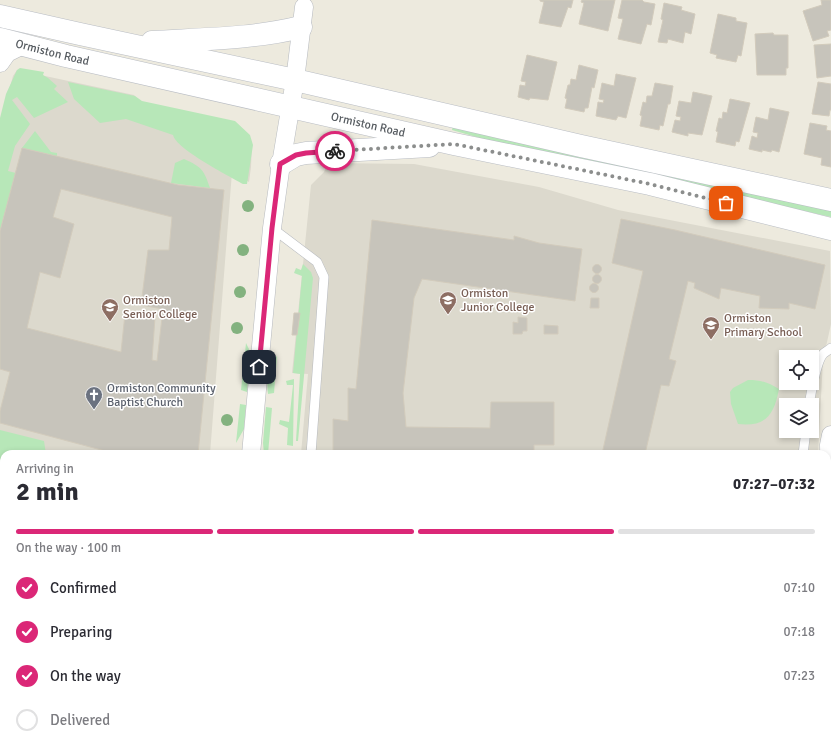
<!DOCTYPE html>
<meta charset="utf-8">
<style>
:root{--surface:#fff;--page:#f2f2f3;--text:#2b2b33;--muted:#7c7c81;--line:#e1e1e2;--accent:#db2777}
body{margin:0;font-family:Signika,sans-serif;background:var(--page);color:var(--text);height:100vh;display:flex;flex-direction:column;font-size:15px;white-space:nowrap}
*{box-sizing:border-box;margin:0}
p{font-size:13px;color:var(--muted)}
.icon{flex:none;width:22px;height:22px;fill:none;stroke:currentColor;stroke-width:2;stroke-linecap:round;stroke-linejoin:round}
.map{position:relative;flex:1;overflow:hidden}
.drawer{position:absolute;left:0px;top:450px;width:831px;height:300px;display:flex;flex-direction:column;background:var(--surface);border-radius:12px 12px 0 0;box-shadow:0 2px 6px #0003}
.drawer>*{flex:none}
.fabs{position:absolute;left:779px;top:350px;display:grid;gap:8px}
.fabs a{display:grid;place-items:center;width:40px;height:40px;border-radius:0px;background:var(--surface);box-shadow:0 2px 6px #0003;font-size:20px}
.pin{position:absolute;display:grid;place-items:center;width:34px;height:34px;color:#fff;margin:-17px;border-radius:8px;box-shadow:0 2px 6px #0006}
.courier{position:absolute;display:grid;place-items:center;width:40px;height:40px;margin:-20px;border:3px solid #db2777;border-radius:50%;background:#fff;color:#222;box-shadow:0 1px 5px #0007}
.summary em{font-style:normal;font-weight:700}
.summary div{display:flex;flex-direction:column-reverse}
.summary{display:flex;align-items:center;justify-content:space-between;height:68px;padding:0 16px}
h1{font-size:26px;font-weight:700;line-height:30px}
.bar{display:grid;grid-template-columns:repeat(4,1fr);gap:6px 4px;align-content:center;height:48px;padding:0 16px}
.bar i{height:5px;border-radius:3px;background:var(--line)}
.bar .current{background:var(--accent)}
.bar p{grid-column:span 4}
ol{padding:0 16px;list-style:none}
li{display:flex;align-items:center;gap:12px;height:44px}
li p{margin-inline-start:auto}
li .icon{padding:4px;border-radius:50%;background:var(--accent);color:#fff;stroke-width:4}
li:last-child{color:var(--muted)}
li i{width:22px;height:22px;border:2px solid var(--line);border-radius:50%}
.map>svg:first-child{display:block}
</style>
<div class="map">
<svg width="831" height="750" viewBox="0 0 831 750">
<rect width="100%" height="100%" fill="#edeade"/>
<path fill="#dcd9cd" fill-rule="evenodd" d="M17,70L134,95L139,101L252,143L251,167L249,182L232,172L210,454H4V746H199V750H0V123L13,76Z
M328,163L414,164L539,187L618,210L830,251L831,324L823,360L818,454H301L308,374L292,373L311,185L324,172ZM786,357H812V383H786ZM786,405H812V431H786Z
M827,570L831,587V750H326L325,746H827Z"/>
<path fill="#b7e7b8" d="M20,68L44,72L43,75L48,78L57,86L54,89L68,102L34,118L17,97L12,100L30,124L15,146L8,171L16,173L0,231V118L6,94L17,70Z
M68,82L135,96L142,101L235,121L250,135L253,145L247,184H243C229,176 176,149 173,135L126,119L100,123L74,99Z
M453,126L831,210V217L497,143L452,130Z
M35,131L51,152L57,153V156L22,148Z
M184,159C202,167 204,170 210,188L171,183L175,163Z
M303,264L311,272L313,278L298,441H296L300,374L293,373L302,276L294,273L296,268L301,270Z
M246,343L249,349L250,354L247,392L241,390Z
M276,356L277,357L274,393L268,394C266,382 269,367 276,356Z
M294,379L293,446L287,445L288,428L279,424L280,420L289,422L293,385H287L286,381Z
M748,380C761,380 767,382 779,389C774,415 766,427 738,424L731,404L730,392L733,388Z
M240,404L246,405L244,429L236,443Z
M266,407L272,408L268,454H264L263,443Z
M0,430L44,441L46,454H4V502L0,501Z
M0,539L4,540V746H141L140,750H0Z
M641,746H694L693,750H657Z"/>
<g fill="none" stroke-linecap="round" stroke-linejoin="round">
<path stroke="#9cd2ff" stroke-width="5" d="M119,750L120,746"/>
</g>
<path fill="#c7c4bb" stroke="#d2cbbc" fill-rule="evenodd" d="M540,0H573L571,8L568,7L561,27L539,23L544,2L540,1Z
M582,0H615L608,31L579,24L584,3L581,2Z
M622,0H642L644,2L655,4L651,25L647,24L641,44L618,39L623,19L618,18Z
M821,0H831V30L827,31L829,36L813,41L803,11L822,5Z
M664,3L682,7L681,10L695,14L691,34L685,32L683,43L668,39L667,43L658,42L663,20L661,19Z
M718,14L736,18V21L747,23L741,56L738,55L736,62L716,58L717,55L710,53Z
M773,33L774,35H788V68H786V75H757L755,34Z
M831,44V76L817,78L814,45Z
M527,55L557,62L548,100L530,98L529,100L518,97L520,85L525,86L526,82L521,81Z
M579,65L598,70L594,88L592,87L588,108H585L584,112L565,108L567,99L565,98L568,85H570L571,79L576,80Z
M616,74L636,78L626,118L618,116L616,120L596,116L598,102L603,103L604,100L599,99L602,83L614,86Z
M818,82L831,84V110H830L829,116L812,114Z
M655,83L673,86L670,104H668L663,126L660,125L659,130L640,126L642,116L640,115L643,102L646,103L647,96H652Z
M693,92L712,96L702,135L688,133V136L672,132L675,120L680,121L681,117L676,116L679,101L691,103Z
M730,99L750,103L739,142L736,141L735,146L716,142L718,132L716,131L719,118L722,119L723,112L727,113Z
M770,108L789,112L779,152L772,150L771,152L762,150V152L749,149L752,136L757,138L758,133L753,132L756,117L768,120Z
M810,123L827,126L826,130L831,131V167L821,165L822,158L804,154Z
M22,148L178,185L224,190L198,454H109V452L0,423V411L10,372L0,369V231ZM61,189L172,217L169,250H148L141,305L163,309L157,361L152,360L155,317L125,314L121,352L27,328L40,272L60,278L74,224L53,217Z
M621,219L675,230L825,265L815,309L789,303V309L759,308L760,296L721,288L719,299L694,288L695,283L688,281L669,359L676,361L669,386L661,385L645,454H602L643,271L612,263Z
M372,220L514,240V236L539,243L582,249L575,301L422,279L414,298L403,393L406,427L490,428L491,402H554V445H534V454H333V419L348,421V388L356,389Z
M592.5 269a4.5 4.5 0 1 1 9 0a4.5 4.5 0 1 1-9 0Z
M592.5 279a4.5 4.5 0 1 1 9 0a4.5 4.5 0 1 1-9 0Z
M589.5 288a4.5 4.5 0 1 1 9 0a4.5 4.5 0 1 1-9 0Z
M591,298H599V308H590Z
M294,313H300L297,335H292Z
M518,317L527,318V331H523L522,334H513V322L518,323Z
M544,325L558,326V334H544Z
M827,674L831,676V695L827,694Z"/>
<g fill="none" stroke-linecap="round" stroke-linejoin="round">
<g stroke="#b7babf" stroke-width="10">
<path id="lane" d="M272,228L317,262L324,277L311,454
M809,405C811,394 816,362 823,354C825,352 829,350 831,348
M803,454L806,431
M827,625L831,633"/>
</g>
<g stroke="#b7babf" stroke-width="19">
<path id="street" d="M0,63L7,53L23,45
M831,435L829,445L831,530
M251,454L272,228L281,164L295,80L304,7
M216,750V746
M232,750L233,746"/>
</g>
<g stroke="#b9bdc4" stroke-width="23">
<g id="secondary">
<path d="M0,16L80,34L295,80L581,146L831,200"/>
<path id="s1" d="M0,39L66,56L454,144L650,184L831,229"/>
<path d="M152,42C201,39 252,39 301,27"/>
<path d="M281,164L296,155L306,153L429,146"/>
</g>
</g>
<use href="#lane" stroke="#fff" stroke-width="9"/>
<use href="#street" stroke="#fff" stroke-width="18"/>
<use href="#secondary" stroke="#fff" stroke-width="22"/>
</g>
<g fill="#83b27f">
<circle cx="248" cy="206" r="6"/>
<circle cx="243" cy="250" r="6"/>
<circle cx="240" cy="292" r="6"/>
<circle cx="237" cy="328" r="6"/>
<circle cx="227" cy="420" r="6"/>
</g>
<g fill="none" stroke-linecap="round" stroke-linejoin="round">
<path stroke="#8c8e8d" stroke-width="4" stroke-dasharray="0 7.2" d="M335,151L454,144L650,184L726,203"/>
<path stroke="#db2777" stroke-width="5" d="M259,367L272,228L280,164L296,155L306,153L335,151"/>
</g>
<defs>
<g id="school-pin" transform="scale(0.9)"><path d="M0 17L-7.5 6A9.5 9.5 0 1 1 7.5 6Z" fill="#8d6e63" stroke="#fff"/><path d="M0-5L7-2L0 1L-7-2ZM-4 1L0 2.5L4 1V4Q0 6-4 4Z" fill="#fff"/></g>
<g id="church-pin" transform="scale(0.9)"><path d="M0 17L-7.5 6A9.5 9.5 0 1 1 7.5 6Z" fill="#6b7280" stroke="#fff"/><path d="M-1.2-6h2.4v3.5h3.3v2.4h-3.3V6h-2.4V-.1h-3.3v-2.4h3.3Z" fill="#fff"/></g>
</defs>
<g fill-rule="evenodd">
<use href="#school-pin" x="448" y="300"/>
<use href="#school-pin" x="110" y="307"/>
<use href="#school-pin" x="711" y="325"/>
<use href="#church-pin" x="94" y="395"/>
</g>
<g text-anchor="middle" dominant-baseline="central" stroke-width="3" stroke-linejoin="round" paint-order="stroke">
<g font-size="12" fill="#575c61" stroke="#fff">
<text stroke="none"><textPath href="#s1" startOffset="54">Ormiston Road</textPath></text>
<text stroke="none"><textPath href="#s1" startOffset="378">Ormiston Road</textPath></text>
</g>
<g font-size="12" fill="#785e54" stroke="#fff" text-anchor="start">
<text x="461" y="293">Ormiston<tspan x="461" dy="14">Junior College</tspan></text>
<text x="123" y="300">Ormiston<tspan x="123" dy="14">Senior College</tspan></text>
<text x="724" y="318">Ormiston<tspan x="724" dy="14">Primary School</tspan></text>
</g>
<g font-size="12" fill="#5b616d" stroke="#fff" text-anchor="start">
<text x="107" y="388">Ormiston Community<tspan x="107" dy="14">Baptist Church</tspan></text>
</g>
</g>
</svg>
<div class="fabs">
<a><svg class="icon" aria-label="locate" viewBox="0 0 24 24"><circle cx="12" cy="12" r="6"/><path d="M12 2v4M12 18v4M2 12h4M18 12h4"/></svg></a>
<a><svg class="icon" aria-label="layers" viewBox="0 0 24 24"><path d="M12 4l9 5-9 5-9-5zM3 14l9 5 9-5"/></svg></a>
</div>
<div class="pin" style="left:726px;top:203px;background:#ea580c"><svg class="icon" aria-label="bag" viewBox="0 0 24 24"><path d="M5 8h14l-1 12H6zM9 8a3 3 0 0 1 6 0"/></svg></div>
<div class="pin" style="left:259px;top:367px;background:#1f2937"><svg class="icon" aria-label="home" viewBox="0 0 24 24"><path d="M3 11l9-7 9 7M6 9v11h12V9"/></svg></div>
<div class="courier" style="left:335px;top:151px"><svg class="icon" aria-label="bike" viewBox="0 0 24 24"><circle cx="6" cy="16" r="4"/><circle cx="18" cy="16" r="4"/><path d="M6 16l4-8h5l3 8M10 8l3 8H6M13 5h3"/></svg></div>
<section class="drawer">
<div class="summary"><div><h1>2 min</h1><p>Arriving in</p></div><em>07:27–07:32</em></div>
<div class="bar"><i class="current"></i><i class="current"></i><i class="current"></i><i></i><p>On the way · 100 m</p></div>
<ol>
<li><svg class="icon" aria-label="check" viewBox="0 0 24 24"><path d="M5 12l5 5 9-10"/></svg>Confirmed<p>07:10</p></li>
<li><svg class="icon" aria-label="check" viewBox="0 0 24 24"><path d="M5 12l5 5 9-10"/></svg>Preparing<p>07:18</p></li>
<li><svg class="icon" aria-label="check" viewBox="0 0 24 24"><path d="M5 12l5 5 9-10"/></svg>On the way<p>07:23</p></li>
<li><i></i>Delivered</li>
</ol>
</section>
</div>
